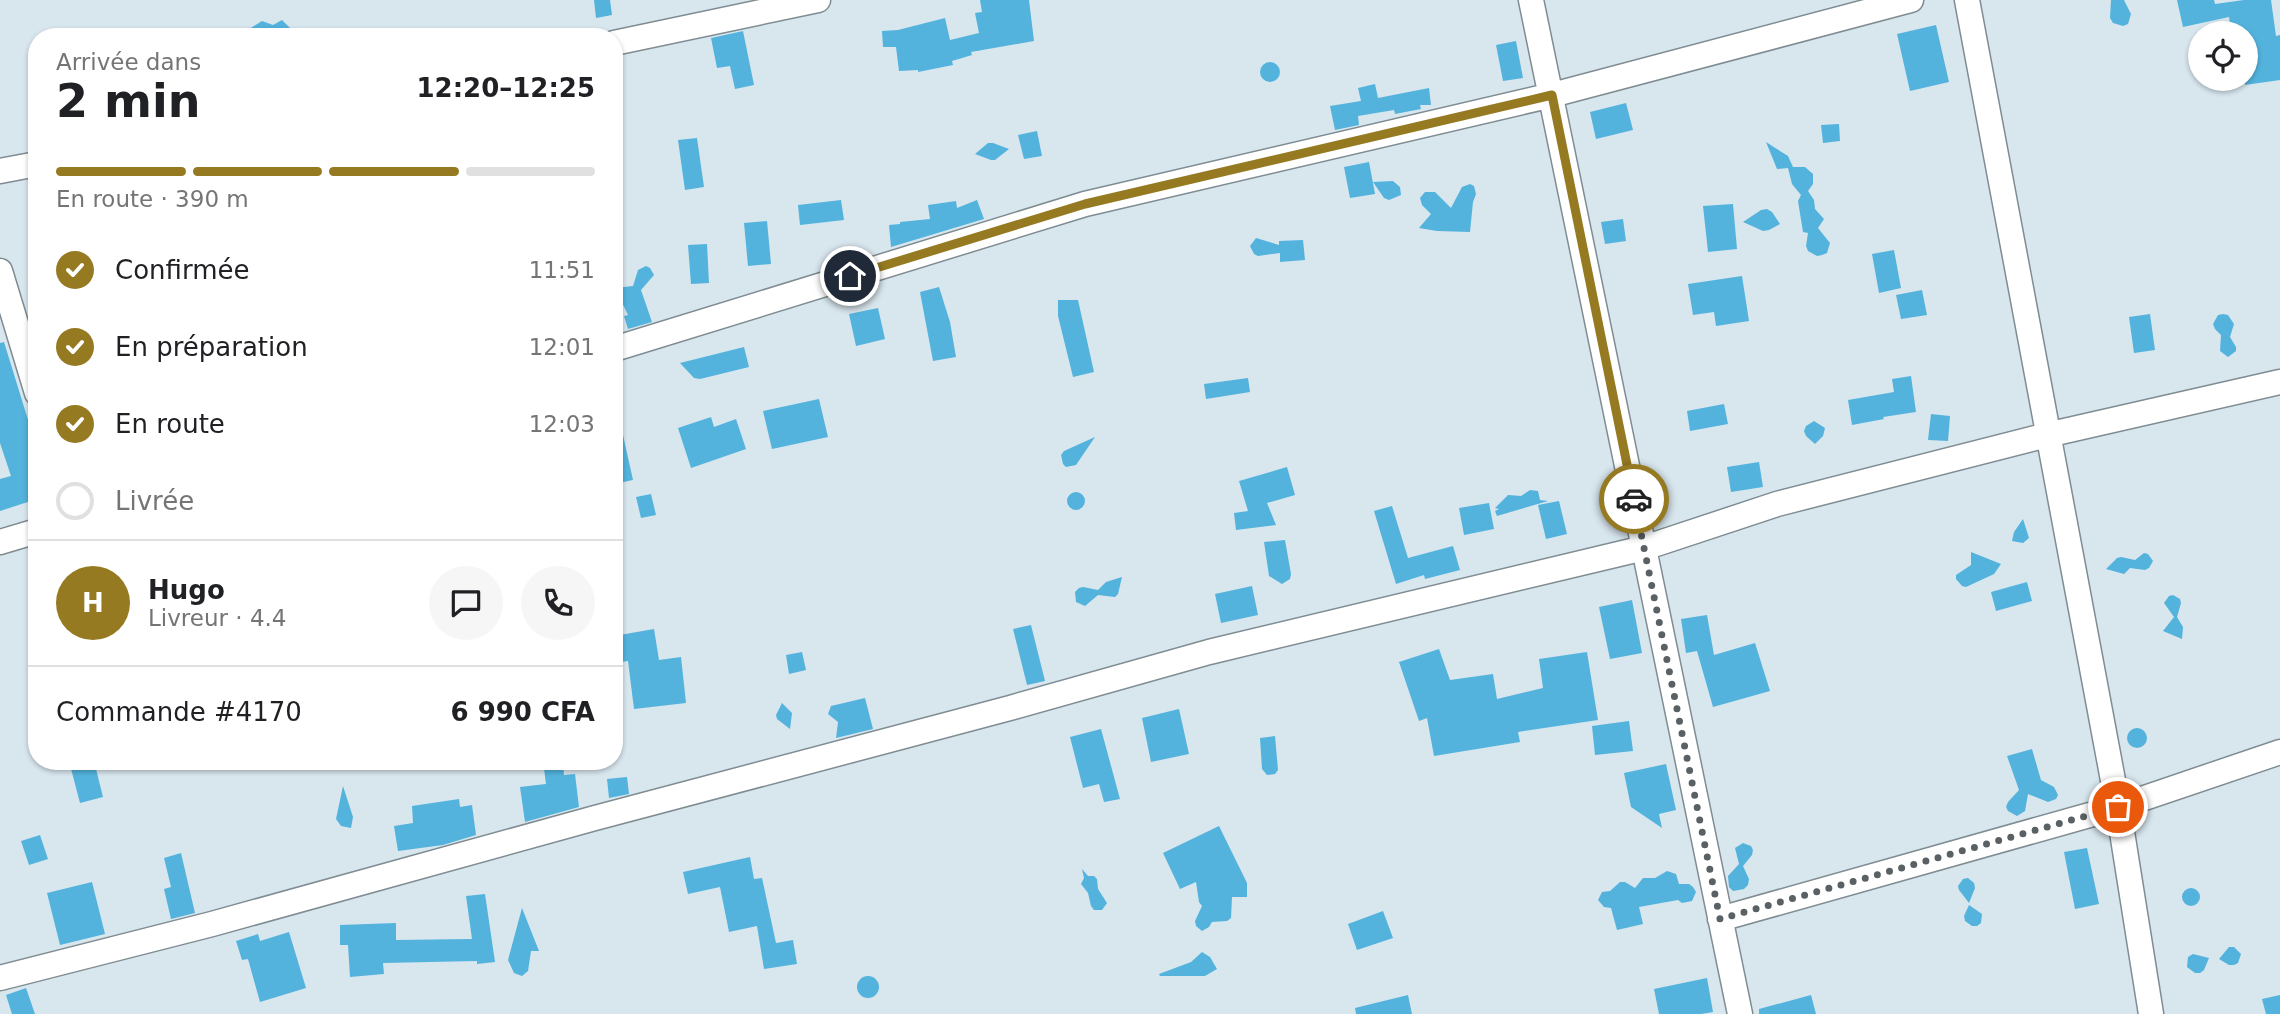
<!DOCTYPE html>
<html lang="fr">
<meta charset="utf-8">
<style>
:root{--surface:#fff;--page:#f6f6f6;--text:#202124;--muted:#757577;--line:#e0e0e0;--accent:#967a22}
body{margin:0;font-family:"DejaVu Sans",sans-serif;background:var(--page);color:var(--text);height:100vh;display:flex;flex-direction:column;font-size:26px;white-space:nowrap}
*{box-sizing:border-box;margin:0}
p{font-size:23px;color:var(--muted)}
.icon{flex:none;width:38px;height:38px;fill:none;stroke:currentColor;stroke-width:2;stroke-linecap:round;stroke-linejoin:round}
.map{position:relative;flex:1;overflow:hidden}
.details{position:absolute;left:28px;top:28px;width:595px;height:742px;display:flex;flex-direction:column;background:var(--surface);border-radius:28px;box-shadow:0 2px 5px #0004}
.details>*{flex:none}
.controls{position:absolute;left:2188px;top:21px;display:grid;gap:14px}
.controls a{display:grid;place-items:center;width:70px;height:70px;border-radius:50%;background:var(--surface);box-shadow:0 2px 5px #0004;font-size:35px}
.pin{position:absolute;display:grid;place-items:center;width:60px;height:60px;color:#fff;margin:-30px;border:4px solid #fff;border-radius:50%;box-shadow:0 2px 7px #0007}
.courier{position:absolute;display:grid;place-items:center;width:70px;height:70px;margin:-35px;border:5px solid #967a22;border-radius:50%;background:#fff;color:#222;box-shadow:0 2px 9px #0007}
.overview em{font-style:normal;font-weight:600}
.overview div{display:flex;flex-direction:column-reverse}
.overview{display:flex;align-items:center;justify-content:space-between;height:119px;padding:0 28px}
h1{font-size:46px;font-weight:600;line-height:52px}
.bar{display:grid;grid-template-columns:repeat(4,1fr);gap:10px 7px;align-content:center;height:84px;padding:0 28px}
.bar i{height:9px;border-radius:5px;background:var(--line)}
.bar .current{background:var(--accent)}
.bar p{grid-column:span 4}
.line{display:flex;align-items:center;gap:18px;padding:0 28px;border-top:2px solid var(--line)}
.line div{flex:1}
.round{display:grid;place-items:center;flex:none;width:74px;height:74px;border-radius:37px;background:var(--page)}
ol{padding:0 28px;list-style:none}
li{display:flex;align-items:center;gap:21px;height:77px}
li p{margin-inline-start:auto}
li .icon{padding:7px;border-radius:50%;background:var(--accent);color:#fff;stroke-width:4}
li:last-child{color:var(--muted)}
li i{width:38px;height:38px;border:4px solid var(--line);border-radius:50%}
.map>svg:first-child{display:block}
</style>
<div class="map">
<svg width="2280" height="1014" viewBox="0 0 2280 1014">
<rect width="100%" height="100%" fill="#d8e6ee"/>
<path fill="#53b3dd" d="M594,0H610L612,15L596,18Z
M980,0H1029L1034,41L971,52L972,55L952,61L953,65L918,72V70L899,71L896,47H883L882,31L898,30L945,18L950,40L979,33L975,13L982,12Z
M2111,0H2124L2131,14L2128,24L2123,26L2113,23L2110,18Z
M2177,0H2214L2215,4L2244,0H2271L2276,36L2280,35V80L2245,85V33H2231L2229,17L2183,27Z
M282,20L299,37H262L249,29L262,21L273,25Z
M1936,25L1949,82L1910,91L1897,34Z
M743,31L754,85L735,89L730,66L717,68L711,38Z
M1516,41L1523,78L1503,81L1496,45Z
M1260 72a10 10 0 1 1 20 0a10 10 0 1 1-20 0Z
M1375,84L1378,98L1429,88L1431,105H1420L1421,109L1395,114L1394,110L1358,116L1359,125L1335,130L1330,106L1361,101L1358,88Z
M1626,103L1633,130L1596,139L1590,112Z
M1839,124L1840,141L1823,143L1821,125Z
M1037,131L1042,156L1024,159L1018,135Z
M697,138L704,187L685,190L678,140Z
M1766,142L1788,156L1793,167H1805L1813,174V184L1808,191L1814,200L1815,209L1824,219L1818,228L1830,243L1827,253L1822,255L1817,256L1808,251L1806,246L1808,233L1803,232L1798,201L1801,195L1792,184L1788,168L1777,169Z
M988,143H993L1009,149L995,160H991L975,154Z
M1369,162L1375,194L1350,198L1344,167Z
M1393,181L1400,187L1401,195L1389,200L1384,198L1373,182Z
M1470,184L1474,186L1476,194L1473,202L1470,232L1437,231L1419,228L1431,214L1422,205L1420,198L1425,192H1435L1451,208L1462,187Z
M841,200L844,220L800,225L798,205Z
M977,200L984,219L891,247L889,225L900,224V222L930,219L928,205L956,201L957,208Z
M1733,204L1737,249L1708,252L1703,206Z
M1767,209L1772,212L1780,224L1769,230L1763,231L1743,222L1761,210Z
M1623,219L1626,241L1605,244L1601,222Z
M767,221L771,264L748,266L744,223Z
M1256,238L1279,245V241L1303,240L1305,260L1280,262V253L1258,256L1254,254L1250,246Z
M707,244L709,283L691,284L688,245Z
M1894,250L1901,288L1879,293L1872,254Z
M646,266L650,268L654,275L641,290L652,322L628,329L624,316L628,315L615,288L633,286L638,270Z
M1742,276L1749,321L1716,326L1714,312L1693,315L1688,284Z
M939,287L950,322L956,357L933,361L920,292Z
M1922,290L1927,315L1901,319L1896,295Z
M1058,300H1078L1094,372L1073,377L1058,316Z
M878,308L885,339L856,346L849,314Z
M2150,314L2155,350L2134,353L2129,317Z
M2223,314L2228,315L2234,324L2230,337L2236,347V351L2228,357L2220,351L2221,335L2215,329L2213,324L2218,315Z
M4,342L33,436L30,437L37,456V499L0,511V479L11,476L0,443V343Z
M744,347L749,367L700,379L694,378L680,363Z
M1911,376L1916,412L1883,417L1884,419L1852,425L1848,400L1894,392L1892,379Z
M1248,378L1250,392L1206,399L1204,384Z
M819,399L828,437L772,449L763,411Z
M1724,404L1728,424L1690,431L1687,411Z
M1931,414L1950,416L1948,441L1928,440Z
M711,417L714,427L736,419L746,449L691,468L678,428Z
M1814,421L1825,428L1823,436L1815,444L1806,436L1804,431L1806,426Z
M621,426L633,480L614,484V427Z
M1095,437L1076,465L1066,467L1063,464L1061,455L1064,451Z
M1759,462L1763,487L1731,492L1727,467Z
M1287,467L1295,495L1267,503L1276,525L1236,530L1234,513L1248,511L1239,481Z
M1530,490L1538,491L1540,500L1548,501L1497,516L1495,511L1499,509L1495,508L1508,495L1521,496Z
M1067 501a9 9 0 1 1 18 0a9 9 0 1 1-18 0Z
M651,494L656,515L641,518L636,497Z
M1559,501L1567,534L1546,539L1538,505Z
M1489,503L1494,529L1464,535L1459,508Z
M1392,506L1408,558L1453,546L1460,570L1425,579L1424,575L1396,584L1374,511Z
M2023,519L2029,538L2023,543L2012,541L2014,532Z
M1285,540L1291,574L1290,579L1282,584L1269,576L1264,542Z
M1971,552L2001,564L1994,574L1966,587L1962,586L1956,579V575L1971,565Z
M2144,553L2148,554L2153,561L2149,568L2145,570L2130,568L2124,574L2106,569L2117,558L2121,557L2135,560Z
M1122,577L1118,594L1115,597L1098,595L1085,606L1076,602L1075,592L1079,588L1083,587L1098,590L1106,582Z
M2027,582L2032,601L1996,611L1991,592Z
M1252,586L1258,615L1221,623L1215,594Z
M2173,595L2180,599L2181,603L2177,617L2183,627L2182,639L2163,631L2174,617L2164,603L2169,596Z
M1632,600L1642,653L1610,659L1599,607Z
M1707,615L1714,655L1755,643L1770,691L1713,707L1697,651L1686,653L1681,619Z
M1031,625L1045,681L1027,685L1013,629Z
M654,629L659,660L681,657L686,703L634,709L628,661L614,663V636Z
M1439,649L1450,680L1493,674L1497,699L1543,688L1539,659L1587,652L1598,720L1518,732L1520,742L1434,756L1427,718L1419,721L1399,662Z
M802,652L806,670L789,674L786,655Z
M865,698L873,729L836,738L838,722L828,714L831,706Z
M782,703L792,713L790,729L777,719L776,715Z
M1179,709L1189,754L1151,762L1142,718Z
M1629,721L1633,751L1595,755L1592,726Z
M2127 738a10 10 0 1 1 20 0a10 10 0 1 1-20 0Z
M1101,729L1120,799L1104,802L1099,784L1083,788L1070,737Z
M1275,736L1278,770L1275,774L1267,775L1262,769L1260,738Z
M2032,749L2041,780L2054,787L2058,795L2056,799L2048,802L2028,794L2025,811L2017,816L2008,811L2006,807L2008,802L2019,790L2007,756Z
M69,761H94L103,797L80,803Z
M543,761H563L564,775L575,774L579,807L525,822L520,787L546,784Z
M1666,764L1676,810L1659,814L1662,828L1631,807L1624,773Z
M627,777L629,794L609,798L607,779Z
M343,786L353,817L351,828L341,826L336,819Z
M459,799L460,807L472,805L476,835L443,845L398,851L394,826L413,823L412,806Z
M1219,826L1247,883V897H1232L1231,918L1227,921L1212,922L1209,927L1202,931L1196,926L1195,921L1202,906L1199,902L1196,882L1180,889L1163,853Z
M40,835L48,859L29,865L21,841Z
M1743,843L1751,846L1753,850L1752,855L1743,866L1749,879L1748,885L1744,889L1733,891L1729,887L1728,876L1739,864L1735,848Z
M2087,848L2099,904L2075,909L2064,852Z
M181,853L195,913L171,919L164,889L171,887L164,858Z
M750,857L754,879L762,878L776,943L793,940L797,964L764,969L757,926L729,932L720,887L688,894L683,872Z
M1082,869L1088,876H1094L1097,879L1098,889L1107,903L1102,910H1094L1091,906L1088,893L1081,884L1084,878Z
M1667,871L1676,874L1679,884H1689L1693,887L1696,892L1692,901L1682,903L1678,900L1639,907L1643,924L1617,930L1611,908L1604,907L1598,900L1602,892L1610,891L1620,882H1625L1635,888L1643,878H1655Z
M1968,878L1974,883L1975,888L1969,903L1959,890L1958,886L1963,879Z
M92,882L105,934L60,945L47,893Z
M2182 897a9 9 0 1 1 18 0a9 9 0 1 1-18 0Z
M485,894L495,962L477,964V961L383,963L384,974L350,977L348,945H340V925L396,923V940L472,939L466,896Z
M1969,905L1982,914L1981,923L1977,926H1972L1965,921L1964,916Z
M522,908L539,951H531L528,971L522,976L514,973L508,960Z
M1383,911L1393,938L1357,950L1348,924Z
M289,932L306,988L260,1002L248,959L242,960L236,941L258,934L260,941Z
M2229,947H2234L2241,954L2238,963L2234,965H2229L2219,959Z
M1202,952L1210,957L1217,969L1205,976H1160L1159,974L1191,962Z
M2193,954L2209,958L2204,970L2200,973H2195L2187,967L2188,957Z
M857 987a11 11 0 1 1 22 0a11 11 0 1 1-22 0Z
M1707,978L1713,1012L1701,1014H1659L1654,989Z
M26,988L35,1014H12L6,995Z
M1408,995L1412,1014H1356L1355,1008Z
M1811,995L1816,1014H1759V1009Z
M2280,995V1014H2266L2262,999Z"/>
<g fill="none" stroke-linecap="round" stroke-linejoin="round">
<g stroke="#7f8c92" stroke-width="27">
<path id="minor" d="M1531,0L1740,1014
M1967,0L2118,807L2151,1014
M614,43L818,0
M0,171L37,164
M0,271L37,393
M614,349L1085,204L1552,95L1911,0
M0,542L37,531
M1720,919L2118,807L2280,752
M0,978L212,924L595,818L1010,708L1209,652L1644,548L1777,504L2047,435L2280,382"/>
</g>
<use href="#minor" stroke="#fff" stroke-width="24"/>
</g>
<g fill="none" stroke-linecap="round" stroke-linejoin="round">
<path stroke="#596165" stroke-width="7" stroke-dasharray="0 12.6" d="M1634,499L1720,919L2118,807"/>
<path stroke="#967a22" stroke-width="9" d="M850,276L1085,204L1552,95L1634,499"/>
</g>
</svg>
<div class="controls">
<a><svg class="icon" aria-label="locate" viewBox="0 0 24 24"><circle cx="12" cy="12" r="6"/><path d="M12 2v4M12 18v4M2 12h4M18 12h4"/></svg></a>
</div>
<div class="pin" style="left:2118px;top:807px;background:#ea580c"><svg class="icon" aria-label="bag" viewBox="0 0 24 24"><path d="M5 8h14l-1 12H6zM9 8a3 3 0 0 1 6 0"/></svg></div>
<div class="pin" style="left:850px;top:276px;background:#1f2937"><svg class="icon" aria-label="home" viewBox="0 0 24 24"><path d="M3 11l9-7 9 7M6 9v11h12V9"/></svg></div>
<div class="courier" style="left:1634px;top:499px"><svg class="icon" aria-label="car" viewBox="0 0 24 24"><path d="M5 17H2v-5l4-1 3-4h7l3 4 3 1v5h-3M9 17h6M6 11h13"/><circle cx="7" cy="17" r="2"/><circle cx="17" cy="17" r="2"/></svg></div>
<section class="details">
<div class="overview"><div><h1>2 min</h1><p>Arrivée dans</p></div><em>12:20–12:25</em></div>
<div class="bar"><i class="current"></i><i class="current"></i><i class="current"></i><i></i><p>En route · 390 m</p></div>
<ol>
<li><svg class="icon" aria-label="check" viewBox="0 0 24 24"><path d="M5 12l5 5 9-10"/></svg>Confirmée<p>11:51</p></li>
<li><svg class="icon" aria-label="check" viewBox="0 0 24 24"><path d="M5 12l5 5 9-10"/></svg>En préparation<p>12:01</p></li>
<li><svg class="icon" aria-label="check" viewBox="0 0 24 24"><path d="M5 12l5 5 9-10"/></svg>En route<p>12:03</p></li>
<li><i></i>Livrée</li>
</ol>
<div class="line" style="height:126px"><b class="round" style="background:var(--accent);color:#fff">H</b><div><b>Hugo</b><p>Livreur · 4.4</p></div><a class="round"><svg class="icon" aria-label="chat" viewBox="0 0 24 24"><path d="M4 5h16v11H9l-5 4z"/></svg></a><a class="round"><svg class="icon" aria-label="phone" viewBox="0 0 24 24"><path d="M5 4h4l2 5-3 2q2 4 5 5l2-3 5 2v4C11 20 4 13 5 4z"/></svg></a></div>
<div class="line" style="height:91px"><div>Commande #4170</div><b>6 990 CFA</b></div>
</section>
</div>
